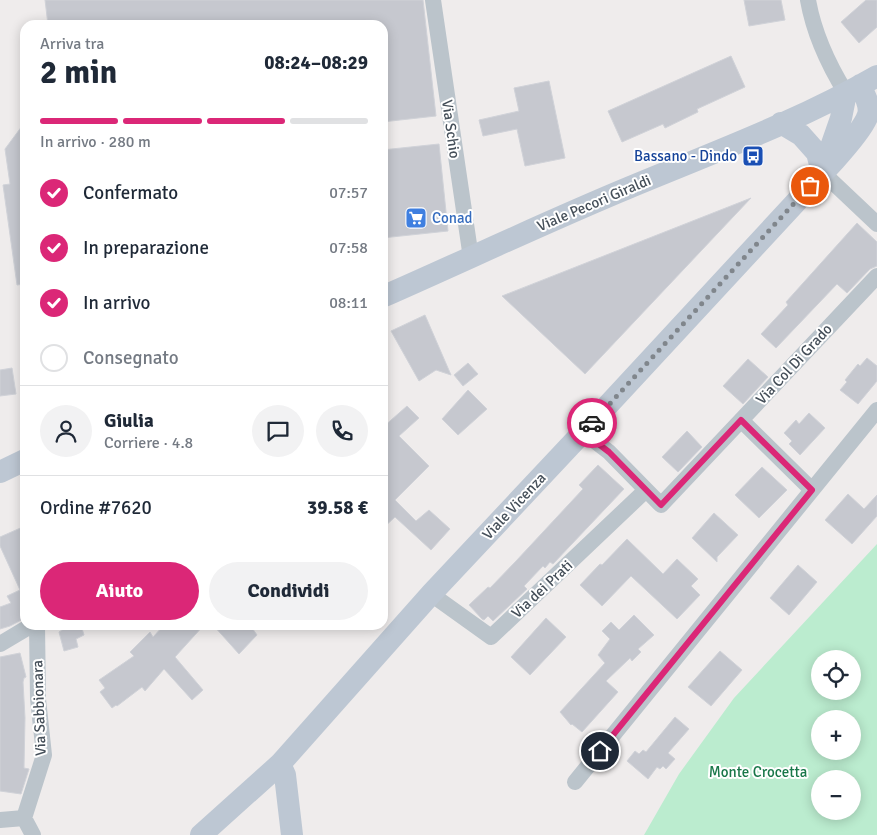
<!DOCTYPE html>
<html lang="it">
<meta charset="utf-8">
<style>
:root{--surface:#fff;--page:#f2f2f3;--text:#1f2937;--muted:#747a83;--line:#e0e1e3;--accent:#db2777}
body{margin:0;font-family:Signika,sans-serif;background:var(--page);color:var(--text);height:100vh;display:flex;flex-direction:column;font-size:19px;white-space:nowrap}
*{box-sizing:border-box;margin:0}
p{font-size:16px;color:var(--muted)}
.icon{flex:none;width:28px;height:28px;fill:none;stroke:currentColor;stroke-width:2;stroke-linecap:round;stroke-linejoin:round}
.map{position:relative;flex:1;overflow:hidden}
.sheet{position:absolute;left:20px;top:20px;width:368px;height:610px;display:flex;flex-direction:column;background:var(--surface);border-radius:15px;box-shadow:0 2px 12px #0003}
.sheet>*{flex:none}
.buttons{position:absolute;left:811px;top:650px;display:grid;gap:10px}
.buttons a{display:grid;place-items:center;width:50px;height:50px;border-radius:50%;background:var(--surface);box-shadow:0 2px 12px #0003;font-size:25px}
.pin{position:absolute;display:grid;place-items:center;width:42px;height:42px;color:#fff;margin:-21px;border:2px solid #fff;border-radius:50%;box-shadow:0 1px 5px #0007}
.courier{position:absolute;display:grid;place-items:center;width:50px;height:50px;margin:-25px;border:4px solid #db2777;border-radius:50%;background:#fff;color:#222;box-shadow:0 1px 6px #0007}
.headline em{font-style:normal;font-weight:700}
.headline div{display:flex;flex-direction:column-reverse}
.headline{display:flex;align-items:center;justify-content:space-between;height:85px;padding:0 20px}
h1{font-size:32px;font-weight:700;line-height:38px}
.bar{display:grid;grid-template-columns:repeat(4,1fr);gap:8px 5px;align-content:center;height:60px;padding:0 20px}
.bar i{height:6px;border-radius:4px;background:var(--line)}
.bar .current{background:var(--accent)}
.bar p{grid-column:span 4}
.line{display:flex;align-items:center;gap:12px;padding:0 20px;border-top:1px solid var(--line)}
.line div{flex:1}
.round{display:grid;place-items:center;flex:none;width:52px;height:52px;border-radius:26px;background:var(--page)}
ol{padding:0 20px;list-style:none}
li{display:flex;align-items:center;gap:15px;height:55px}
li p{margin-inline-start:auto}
li .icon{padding:5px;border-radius:50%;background:var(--accent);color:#fff;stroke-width:4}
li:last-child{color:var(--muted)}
li i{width:28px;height:28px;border:2px solid var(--line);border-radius:50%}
.button{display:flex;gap:10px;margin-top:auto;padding:10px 20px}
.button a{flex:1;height:58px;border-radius:30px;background:var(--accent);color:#fff;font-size:20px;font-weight:700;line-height:58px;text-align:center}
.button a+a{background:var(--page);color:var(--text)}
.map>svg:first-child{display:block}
</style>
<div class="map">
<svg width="877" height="835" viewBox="0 0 877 835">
<rect width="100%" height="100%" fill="#efecec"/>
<path fill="#bbeccf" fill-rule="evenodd" d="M877,544V835H644L679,774L734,698ZM820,659H852V691H820ZM820,719H852V751H820ZM820,779H852V811H820Z"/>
<path fill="#c6c8cf" stroke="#d0d2d8" d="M45,0H423L436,116L382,122V25H48Z
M744,0H781L785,20L749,26Z
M866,0H877V27L859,43L841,22Z
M731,56L745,87L697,109L698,112L665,128L663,124L622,142L608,111Z
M549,81L565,158L525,166L517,129L483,136L479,120L519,111L514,88Z
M25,122V284L17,285L3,185L10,184L5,149Z
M439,144L448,231L382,238V150Z
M751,198L585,374L502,296Z
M857,223L877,242V266L870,269L847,293L837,284L776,348L761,334L788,305L786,302Z
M425,315L451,375L436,370L419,381L391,331Z
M867,358L877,366V381L858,404L840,390L847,382L845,380L858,364L860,366Z
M748,359L768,377L743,404L723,386Z
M468,363L478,374L463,386L454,375Z
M12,368L16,394L0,396V370Z
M468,390L487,409L458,435L442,419Z
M407,406L419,418L399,436L429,466L395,500L416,521L429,510L450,529L431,550L395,517L382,529V428Z
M809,413L825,428L800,455L789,444L792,441L784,433L796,420L799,424Z
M687,431L702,447L678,472L662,457Z
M598,465L624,489L553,564L550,562L545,568L543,566L524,586L527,589L493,621L488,616L484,620L482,619L469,605L488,587L490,588L516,561L583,489L579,485Z
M762,467L787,490L759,518L735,495Z
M848,494L864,509L877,495V516L852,544L825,520Z
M714,513L738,535L717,557V562L692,538Z
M25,526V618L10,626L0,629V607L11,603L7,596L20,590L0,546V537Z
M627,539L663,574L677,559L698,579L691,586L700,595L677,619L631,576L602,606L580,585L600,564L602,565Z
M798,565L817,582L789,615L770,598Z
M634,615L654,635L638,649L641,652L632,661L630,658L606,681L618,692L582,732L572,724L571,725L560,712L605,663L598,655L610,639L602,631L611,622L619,630Z
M546,618L566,637L530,675L511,657Z
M70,625H81L84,635L76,639L78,647L64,651L59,632Z
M164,625H204L175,657L203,690L192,700L164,669L145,691L142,687L117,706L116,705L112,708L100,692L105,688L99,680L134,656L130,652L150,632L153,637Z
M213,625H250L257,635L239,654Z
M720,651L742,670L711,706L688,687Z
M20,653L26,677L24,678L23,682L25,718L24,768L29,769L21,794L0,791V657Z
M675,717L689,729L668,753L675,759L666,769L663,766L660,769L657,767L648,779L627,761L635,751L639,754L643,750L646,752Z"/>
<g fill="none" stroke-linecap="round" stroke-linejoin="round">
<path stroke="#bbc4cb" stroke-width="16" d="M433,0L471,258
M808,0C814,34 828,64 846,93
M822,172L877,224
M741,420L812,490
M583,432L609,452L661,505L877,276
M431,594L491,637L646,490
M0,644L32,625
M575,782L877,410
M24,818L33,835
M0,820L24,818L44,755L38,699L37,625"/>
<path stroke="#bdc7d3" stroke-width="22" d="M781,123L801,135L817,153L822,172
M825,164L841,118L846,93
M382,297C464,261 546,222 628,188C712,153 799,121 877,76
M0,472L25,460
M280,764L285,775L292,835
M201,835L280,764L431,594L583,432L835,160C844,150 864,127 868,115C871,105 864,94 860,85"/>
</g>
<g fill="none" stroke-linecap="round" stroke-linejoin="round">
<path stroke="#80868c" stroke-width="5" stroke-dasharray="0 9" d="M592,423L810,186"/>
<path stroke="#db2777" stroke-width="6" d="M592,423L583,432L609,452L661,505L741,420L812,490L600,751"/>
</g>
<defs>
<g id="bus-square" transform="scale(1.125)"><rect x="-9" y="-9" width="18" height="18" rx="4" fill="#1a4fb4" stroke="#fff"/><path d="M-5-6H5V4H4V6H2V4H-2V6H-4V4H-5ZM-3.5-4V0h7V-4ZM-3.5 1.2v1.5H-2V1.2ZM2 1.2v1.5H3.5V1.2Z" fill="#fff"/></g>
<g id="supermarket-square" transform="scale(1.125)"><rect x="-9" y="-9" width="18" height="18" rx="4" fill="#3f7fe0" stroke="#fff"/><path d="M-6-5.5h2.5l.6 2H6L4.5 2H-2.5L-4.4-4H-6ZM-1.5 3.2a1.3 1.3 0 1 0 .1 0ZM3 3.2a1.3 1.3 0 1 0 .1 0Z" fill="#fff"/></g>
</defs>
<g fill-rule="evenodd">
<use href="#bus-square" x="753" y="156"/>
<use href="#supermarket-square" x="416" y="218"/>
</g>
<g text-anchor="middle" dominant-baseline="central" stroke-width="4" stroke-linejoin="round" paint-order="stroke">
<g font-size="15" fill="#454f59" stroke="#fff">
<text transform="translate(451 129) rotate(82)">Via Schio</text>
<text transform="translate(594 203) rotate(-23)">Viale Pecori Giraldi</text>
<text transform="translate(794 364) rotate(-47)">Via Col Di Grado</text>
<text transform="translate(514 506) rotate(-47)">Viale Vicenza</text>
<text transform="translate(542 589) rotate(-43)">Via dei Prati</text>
<text transform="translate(39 708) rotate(-92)">Via Sabbionara</text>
</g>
<g font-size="15" fill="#164399" stroke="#fff" text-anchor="end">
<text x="737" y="156">Bassano - Dindo</text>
</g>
<g font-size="15" fill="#366cbe" stroke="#fff" text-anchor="start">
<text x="432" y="218">Conad</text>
</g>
<g font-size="15" fill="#197749" stroke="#fff">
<text x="758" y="772">Monte Crocetta</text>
</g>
</g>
</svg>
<div class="buttons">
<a><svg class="icon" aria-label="locate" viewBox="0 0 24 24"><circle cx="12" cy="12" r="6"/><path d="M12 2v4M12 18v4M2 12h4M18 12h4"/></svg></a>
<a>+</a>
<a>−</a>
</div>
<div class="pin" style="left:810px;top:186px;background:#ea580c"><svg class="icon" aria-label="bag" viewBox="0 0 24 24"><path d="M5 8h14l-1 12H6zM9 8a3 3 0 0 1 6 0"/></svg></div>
<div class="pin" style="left:600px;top:751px;background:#1f2937"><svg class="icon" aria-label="home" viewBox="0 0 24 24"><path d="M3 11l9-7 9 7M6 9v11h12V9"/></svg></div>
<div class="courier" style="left:592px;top:423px"><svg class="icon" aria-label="car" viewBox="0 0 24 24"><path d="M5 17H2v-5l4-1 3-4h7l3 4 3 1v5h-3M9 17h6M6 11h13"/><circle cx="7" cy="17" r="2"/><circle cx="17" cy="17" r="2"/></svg></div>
<section class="sheet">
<div class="headline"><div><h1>2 min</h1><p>Arriva tra</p></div><em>08:24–08:29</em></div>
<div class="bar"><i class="current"></i><i class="current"></i><i class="current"></i><i></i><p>In arrivo · 280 m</p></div>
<ol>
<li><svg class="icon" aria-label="check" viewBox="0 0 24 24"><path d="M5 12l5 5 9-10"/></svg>Confermato<p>07:57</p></li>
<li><svg class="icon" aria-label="check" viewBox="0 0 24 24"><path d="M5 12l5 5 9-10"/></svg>In preparazione<p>07:58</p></li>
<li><svg class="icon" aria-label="check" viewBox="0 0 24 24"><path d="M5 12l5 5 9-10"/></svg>In arrivo<p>08:11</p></li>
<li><i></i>Consegnato</li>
</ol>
<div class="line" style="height:90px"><a class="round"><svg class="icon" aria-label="person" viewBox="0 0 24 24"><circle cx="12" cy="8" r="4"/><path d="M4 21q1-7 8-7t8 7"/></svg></a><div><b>Giulia</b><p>Corriere · 4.8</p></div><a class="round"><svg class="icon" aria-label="chat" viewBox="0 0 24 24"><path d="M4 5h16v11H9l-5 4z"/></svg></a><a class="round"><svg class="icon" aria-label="phone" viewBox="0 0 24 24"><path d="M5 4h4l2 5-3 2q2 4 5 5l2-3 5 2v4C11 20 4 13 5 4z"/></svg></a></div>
<div class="line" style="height:65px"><div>Ordine #7620</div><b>39.58 €</b></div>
<div class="button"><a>Aiuto</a><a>Condividi</a></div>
</section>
</div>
